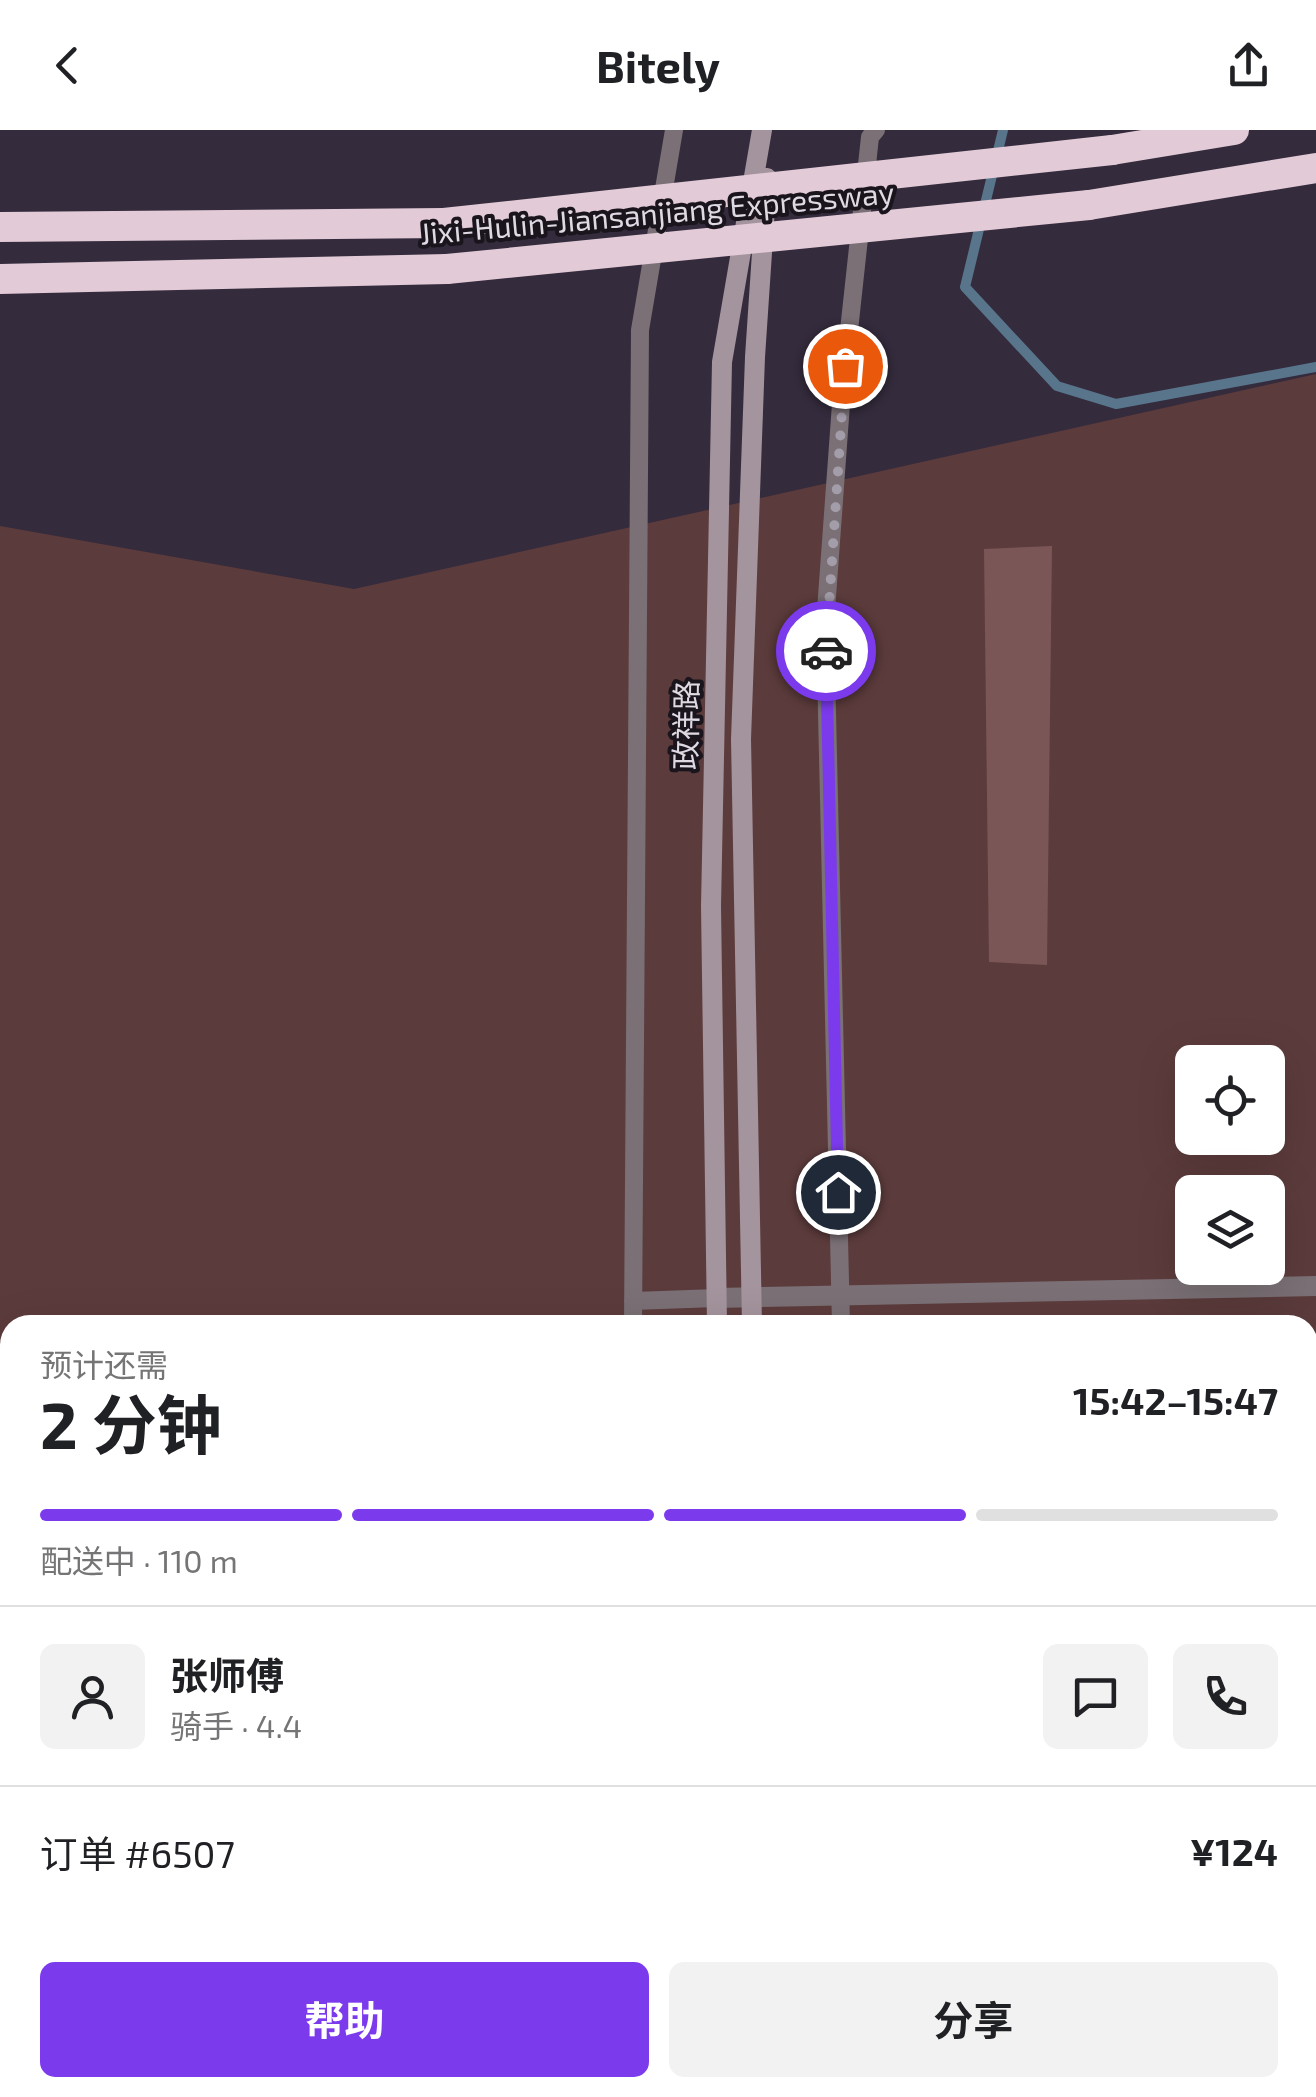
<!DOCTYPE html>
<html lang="zh">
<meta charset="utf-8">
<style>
:root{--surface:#fff;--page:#f2f2f2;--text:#202124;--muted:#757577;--line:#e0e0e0;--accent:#7c3aed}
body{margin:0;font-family:"Exo 2","Noto Sans SC",sans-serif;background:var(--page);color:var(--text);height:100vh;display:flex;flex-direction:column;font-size:38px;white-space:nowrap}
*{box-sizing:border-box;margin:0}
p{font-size:32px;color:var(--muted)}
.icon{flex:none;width:55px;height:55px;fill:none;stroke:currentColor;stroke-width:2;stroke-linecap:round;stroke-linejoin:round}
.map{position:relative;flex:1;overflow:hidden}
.drawer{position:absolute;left:0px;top:1185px;width:1318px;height:782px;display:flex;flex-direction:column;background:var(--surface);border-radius:30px 30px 0 0;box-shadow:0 10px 40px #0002}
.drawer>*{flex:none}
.tools{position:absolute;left:1175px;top:915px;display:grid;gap:20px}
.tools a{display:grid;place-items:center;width:110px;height:110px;border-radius:15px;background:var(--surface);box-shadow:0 10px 40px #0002;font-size:50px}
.pin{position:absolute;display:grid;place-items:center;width:85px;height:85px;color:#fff;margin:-42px;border:5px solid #fff;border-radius:50%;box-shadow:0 2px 10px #0007}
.courier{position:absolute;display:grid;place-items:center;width:100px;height:100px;margin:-50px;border:8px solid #7c3aed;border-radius:50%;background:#fff;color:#222;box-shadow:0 2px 12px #0007}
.overview em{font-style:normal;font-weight:700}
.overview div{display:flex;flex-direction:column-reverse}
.overview{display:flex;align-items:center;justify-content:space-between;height:170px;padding:0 40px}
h1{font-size:65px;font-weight:700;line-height:75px}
.bar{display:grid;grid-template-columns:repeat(4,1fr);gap:15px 10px;align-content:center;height:120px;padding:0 40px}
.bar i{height:12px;border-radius:8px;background:var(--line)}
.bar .active{background:var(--accent)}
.bar p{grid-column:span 4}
.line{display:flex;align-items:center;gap:25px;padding:0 40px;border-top:2px solid var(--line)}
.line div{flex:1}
.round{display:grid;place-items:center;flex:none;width:105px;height:105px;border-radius:15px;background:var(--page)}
.primary-button{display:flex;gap:20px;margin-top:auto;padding:20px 40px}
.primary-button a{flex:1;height:115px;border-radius:15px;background:var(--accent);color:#fff;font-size:40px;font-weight:700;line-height:115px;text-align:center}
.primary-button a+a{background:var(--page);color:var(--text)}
header{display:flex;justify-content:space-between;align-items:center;height:130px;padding:0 40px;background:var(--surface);font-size:45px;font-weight:700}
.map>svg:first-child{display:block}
</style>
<header><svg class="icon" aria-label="back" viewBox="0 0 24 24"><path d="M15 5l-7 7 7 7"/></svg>Bitely<svg class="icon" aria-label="share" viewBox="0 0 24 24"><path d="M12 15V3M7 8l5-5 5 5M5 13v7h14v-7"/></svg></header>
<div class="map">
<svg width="1316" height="1967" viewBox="0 0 1316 1967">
<rect width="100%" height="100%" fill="#342b3c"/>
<path fill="#5c3b3c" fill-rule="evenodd" d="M1316,244V1967H0V396L354,459ZM1192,932H1268V1008H1192ZM1192,1062H1268V1138H1192ZM10,1195H1308V1958H10Z"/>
<path fill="#7a5657" d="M1052,416L1047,835L989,832L984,419Z
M34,1958H248L243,1967H0V1962Z
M252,1958H484L464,1967L371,1961L361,1967H277Z
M547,1958H629L631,1967H545Z"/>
<path fill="#58758b" d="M1316,1524V1967H1103V1958H1308V1532Z"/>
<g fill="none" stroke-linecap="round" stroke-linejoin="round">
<path stroke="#58758b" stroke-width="10" d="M1003,0L965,157L1057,256L1116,274L1316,237"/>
<path stroke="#88818f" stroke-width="6" stroke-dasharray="2.5 8" stroke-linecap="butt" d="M1308,1422L1316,1416
M1308,1539H1316
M1308,1603H1316
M1308,1741H1316
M489,1967L495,1958
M926,1967L927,1958"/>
<path stroke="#7a7075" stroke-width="18" d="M633,1171L717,1168
M633,1195L640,200L674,0
M841,1195L825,494L841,274L870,7L876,0
M689,1958L691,1967
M790,1967L792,1958"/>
<path stroke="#7a7075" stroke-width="20" d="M717,1168L1316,1156"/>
<path stroke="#a4949d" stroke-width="20" d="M717,1195L711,776L722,232L762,0
M752,1195L741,609L755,227L767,48
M718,1958V1967
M762,1958V1967"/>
<path stroke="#e2cad7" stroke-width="30" d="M1112,20L1234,0
M1089,75L1316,38
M0,97L444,93
M0,149L447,139"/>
<path stroke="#e2cad7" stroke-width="30" d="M444,93L1112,20
M447,139L1089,75"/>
</g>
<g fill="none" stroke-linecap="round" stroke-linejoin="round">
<path stroke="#a39ca9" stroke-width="10" stroke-dasharray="0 18" d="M826,521L845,236"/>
<path stroke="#7c3aed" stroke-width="12" d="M826,521L838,1062"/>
</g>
<g text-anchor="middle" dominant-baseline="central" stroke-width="8" stroke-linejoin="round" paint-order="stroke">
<g font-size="30" fill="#dfd9e4" stroke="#1a151d">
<text transform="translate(657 82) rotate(-5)">Jixi-Hulin-Jiansanjiang Expressway</text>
<text transform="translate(685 595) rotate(-89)">政祥路</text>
</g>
</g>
</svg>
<div class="tools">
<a><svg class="icon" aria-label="locate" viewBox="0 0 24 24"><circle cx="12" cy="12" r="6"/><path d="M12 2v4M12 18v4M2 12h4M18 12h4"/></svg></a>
<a><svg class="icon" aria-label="layers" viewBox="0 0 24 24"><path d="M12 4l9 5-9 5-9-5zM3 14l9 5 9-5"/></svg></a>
</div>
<div class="pin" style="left:845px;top:236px;background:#ea580c"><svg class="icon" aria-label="bag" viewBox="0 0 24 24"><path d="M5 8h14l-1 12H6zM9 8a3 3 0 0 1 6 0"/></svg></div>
<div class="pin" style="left:838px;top:1062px;background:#1f2937"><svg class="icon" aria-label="home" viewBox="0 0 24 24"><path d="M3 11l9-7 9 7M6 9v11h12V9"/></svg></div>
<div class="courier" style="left:826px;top:521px"><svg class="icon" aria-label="car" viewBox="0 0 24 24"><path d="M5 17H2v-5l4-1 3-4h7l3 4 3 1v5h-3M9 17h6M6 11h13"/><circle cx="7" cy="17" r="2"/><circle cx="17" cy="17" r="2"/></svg></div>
<section class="drawer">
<div class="overview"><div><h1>2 分钟</h1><p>预计还需</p></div><em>15:42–15:47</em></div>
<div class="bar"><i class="active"></i><i class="active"></i><i class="active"></i><i></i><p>配送中 · 110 m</p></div>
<div class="line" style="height:180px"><a class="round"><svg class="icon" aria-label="person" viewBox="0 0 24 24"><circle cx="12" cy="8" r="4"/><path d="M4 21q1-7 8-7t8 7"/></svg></a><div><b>张师傅</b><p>骑手 · 4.4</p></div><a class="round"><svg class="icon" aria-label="chat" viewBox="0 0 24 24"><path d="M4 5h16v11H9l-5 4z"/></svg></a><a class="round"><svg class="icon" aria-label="phone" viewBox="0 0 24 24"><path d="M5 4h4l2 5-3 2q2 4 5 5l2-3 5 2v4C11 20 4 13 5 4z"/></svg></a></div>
<div class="line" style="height:130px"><div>订单 #6507</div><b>¥124</b></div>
<div class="primary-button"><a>帮助</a><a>分享</a></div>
</section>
</div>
